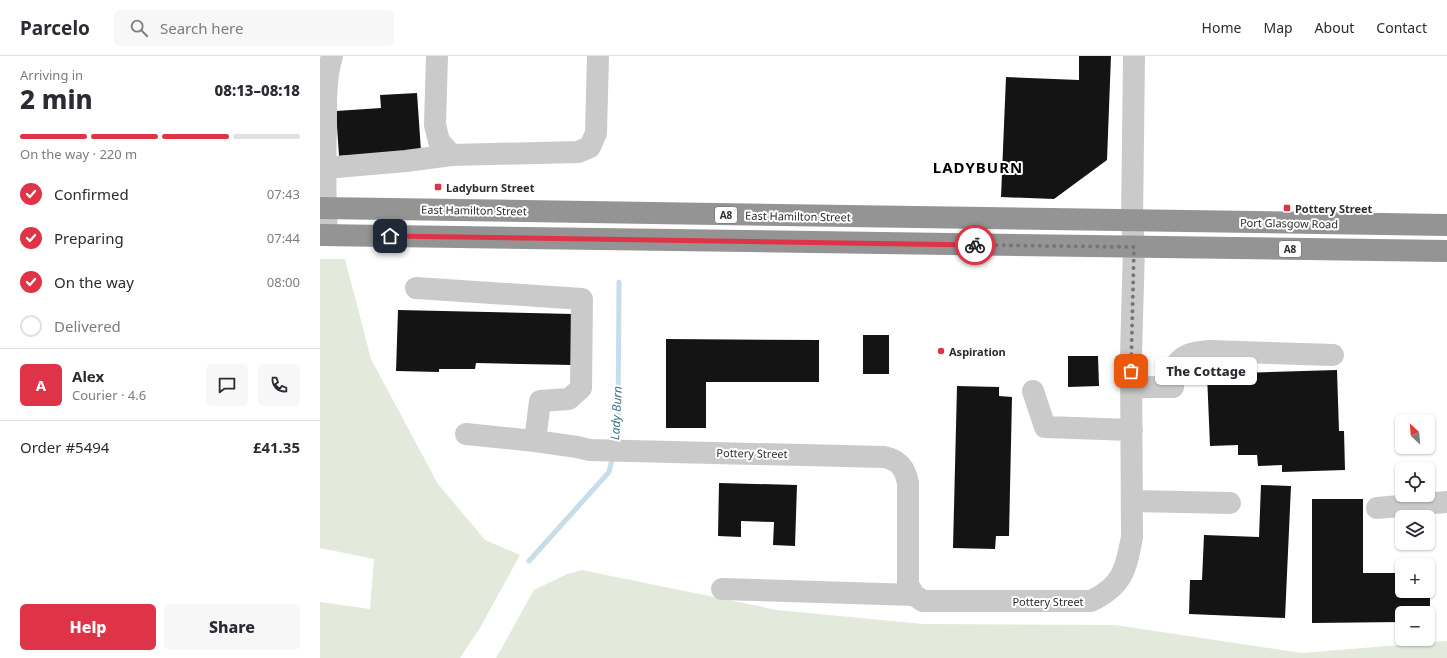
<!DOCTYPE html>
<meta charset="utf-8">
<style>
:root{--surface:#fff;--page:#f7f7f7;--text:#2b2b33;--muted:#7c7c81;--line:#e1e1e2;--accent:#df3448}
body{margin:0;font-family:"Noto Sans",sans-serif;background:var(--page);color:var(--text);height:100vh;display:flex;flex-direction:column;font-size:15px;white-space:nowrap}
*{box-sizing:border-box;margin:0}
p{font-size:13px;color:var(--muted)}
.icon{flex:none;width:22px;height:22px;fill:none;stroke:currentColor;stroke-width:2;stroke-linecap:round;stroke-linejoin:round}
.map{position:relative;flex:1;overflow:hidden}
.details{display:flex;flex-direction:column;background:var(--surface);width:320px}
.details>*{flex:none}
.needle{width:26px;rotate:334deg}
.controls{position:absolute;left:1075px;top:358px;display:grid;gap:8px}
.controls a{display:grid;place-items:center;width:40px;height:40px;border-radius:6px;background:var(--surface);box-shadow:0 1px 3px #0004;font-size:20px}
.pin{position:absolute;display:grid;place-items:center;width:34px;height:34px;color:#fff;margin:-17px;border-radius:8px;box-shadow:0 2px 6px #0006}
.courier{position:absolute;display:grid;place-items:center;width:40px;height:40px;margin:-20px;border:3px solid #df3448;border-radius:50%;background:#fff;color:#222;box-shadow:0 1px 5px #0007}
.bubble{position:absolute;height:28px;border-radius:6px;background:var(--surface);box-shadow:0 1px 3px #0004;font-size:13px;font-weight:800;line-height:28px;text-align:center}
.head em{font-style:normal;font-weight:800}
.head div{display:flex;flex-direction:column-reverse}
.head{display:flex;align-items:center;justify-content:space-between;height:68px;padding:0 20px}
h1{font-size:26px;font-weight:800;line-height:30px}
.bar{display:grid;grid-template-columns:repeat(4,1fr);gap:6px 4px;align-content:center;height:48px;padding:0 20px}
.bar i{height:5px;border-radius:3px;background:var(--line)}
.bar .selected{background:var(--accent)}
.bar p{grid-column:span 4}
.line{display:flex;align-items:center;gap:10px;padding:0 20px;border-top:1px solid var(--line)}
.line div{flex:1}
.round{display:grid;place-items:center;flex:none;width:42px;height:42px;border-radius:6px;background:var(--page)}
ol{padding:0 20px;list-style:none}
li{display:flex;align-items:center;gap:12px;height:44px}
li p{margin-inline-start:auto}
li .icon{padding:4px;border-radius:50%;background:var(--accent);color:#fff;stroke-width:4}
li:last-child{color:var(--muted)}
li i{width:22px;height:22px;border:2px solid var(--line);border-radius:50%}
.action{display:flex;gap:8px;margin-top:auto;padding:8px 20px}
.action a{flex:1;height:46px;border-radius:6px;background:var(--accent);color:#fff;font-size:16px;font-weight:800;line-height:46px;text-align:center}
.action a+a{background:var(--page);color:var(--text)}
header{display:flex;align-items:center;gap:24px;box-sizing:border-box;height:56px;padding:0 20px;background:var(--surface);border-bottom:1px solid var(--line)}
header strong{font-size:19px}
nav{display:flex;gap:22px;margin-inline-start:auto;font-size:14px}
.search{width:280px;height:36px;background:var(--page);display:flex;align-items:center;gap:10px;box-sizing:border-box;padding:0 14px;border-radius:6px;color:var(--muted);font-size:15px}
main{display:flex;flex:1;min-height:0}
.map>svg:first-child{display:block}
</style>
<header>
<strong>Parcelo</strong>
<div class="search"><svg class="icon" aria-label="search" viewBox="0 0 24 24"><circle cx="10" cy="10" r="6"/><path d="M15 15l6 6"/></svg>Search here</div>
<nav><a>Home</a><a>Map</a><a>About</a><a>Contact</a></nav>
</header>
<main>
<section class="details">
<div class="head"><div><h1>2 min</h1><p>Arriving in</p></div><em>08:13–08:18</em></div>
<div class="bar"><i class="selected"></i><i class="selected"></i><i class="selected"></i><i></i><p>On the way · 220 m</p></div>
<ol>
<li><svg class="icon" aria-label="check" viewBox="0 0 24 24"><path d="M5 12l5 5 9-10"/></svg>Confirmed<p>07:43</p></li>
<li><svg class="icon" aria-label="check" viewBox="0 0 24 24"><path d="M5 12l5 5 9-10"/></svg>Preparing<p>07:44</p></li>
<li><svg class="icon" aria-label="check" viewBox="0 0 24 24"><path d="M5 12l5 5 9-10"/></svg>On the way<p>08:00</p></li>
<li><i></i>Delivered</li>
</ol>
<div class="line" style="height:72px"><b class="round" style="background:var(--accent);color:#fff">A</b><div><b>Alex</b><p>Courier · 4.6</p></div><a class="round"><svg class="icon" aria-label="chat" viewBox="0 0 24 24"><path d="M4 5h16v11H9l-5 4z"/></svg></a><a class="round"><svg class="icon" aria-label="phone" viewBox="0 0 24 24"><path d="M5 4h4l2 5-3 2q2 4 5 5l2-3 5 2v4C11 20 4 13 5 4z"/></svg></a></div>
<div class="line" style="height:52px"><div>Order #5494</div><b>£41.35</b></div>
<div class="action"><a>Help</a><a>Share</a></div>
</section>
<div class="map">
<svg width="1127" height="602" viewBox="0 0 1127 602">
<rect width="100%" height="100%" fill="#fff"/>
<path fill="#e4eadb" d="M0,203H25L51,303L118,428L165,484L200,499L160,572L140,602H0V546L50,553L54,503L0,492Z
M262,514L457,554L603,568L795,569L982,597L1127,585V602H176L214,534L247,518Z"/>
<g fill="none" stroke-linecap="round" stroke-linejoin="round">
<path stroke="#c7deea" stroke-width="5" d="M295,389L298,374L299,226
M209,505L289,416L293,399"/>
</g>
<path fill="#141414" d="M759,0H791L787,104L734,143L681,141L686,21L759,24Z
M97,37L101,95L19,100L16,55L61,52L60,39Z
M78,254L253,258L252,309L156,307L155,313H119V316L76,315Z
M543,279H569V318H543Z
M346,283L499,284V326H386V372H346Z
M748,300H778L779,330L748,331Z
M1017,314L1019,375H1024L1025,414L962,416V409L938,410L937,399H918V389L890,390L887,318Z
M637,330L679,331V340L692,341L689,480H676L675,493L633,492Z
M399,427L477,429L475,490L453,489L454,466L421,465V481L398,480Z
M941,429L971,430L965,562L869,558L870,524H882L884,479L939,481Z
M992,443H1043V517H1082V535H1108V517H1110V566H1108V557H1082V566L992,567Z"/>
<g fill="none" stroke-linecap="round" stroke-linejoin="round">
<path stroke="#cacaca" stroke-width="22" d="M117,0L115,69L119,85L131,99L258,96L270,91L276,77L278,0
M5,112L86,105L131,99
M7,179C5,143 5,107 6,71C6,47 5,23 12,0
M96,232L262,243L261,332L249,343L220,345L215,385L257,391L270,394L564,401C579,404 585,412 588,427V529L594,539L603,545H771C803,530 806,513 812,481L811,299L814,191L812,165L814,0
M811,331H853C853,326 853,318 854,313C860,298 875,296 889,295L1013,299
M713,335L725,371L812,374
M146,378L215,385
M813,445L910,447
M1057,452L1127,446
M402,533L594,539"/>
<path stroke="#949494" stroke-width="22" d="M0,152L1127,169
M0,179L1127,195"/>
</g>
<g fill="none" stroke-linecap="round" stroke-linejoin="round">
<path stroke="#767676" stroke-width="4" stroke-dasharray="0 7.2" d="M655,189L814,191L811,315"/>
<path stroke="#df3448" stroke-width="5" d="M70,180L655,189"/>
</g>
<g fill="#df3448" stroke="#fff" stroke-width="1.5">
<rect x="114" y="127" width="8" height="8" rx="2"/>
<rect x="963" y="148" width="8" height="8" rx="2"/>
<circle cx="621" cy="295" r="4"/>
</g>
<g text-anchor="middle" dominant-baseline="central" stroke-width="4" stroke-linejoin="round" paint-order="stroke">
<g fill="#fff" stroke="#6c6c6c" stroke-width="1">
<rect x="395" y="151" width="22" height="16" rx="3"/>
<rect x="959" y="185" width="22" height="16" rx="3"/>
</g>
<g font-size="10" font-weight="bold" fill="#2d2d2d">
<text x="406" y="159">A8</text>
<text x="970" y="193">A8</text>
</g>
<g font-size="11" font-weight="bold" fill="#2d2d2d" stroke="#fff" text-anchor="start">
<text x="126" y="131">Ladyburn Street</text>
<text x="975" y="152">Pottery Street</text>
<text x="629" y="295">Aspiration</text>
</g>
<g font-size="11" fill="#2d2d2d" stroke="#fff">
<text transform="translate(154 154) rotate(1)">East Hamilton Street</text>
<text transform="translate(478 160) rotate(1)">East Hamilton Street</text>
<text transform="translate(969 167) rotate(1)">Port Glasgow Road</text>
<text transform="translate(432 397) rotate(1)">Pottery Street</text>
<text x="728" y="545">Pottery Street</text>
</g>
<g font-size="12" font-style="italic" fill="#3e718c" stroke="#fff">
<text transform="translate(296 357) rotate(-87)">Lady Burn</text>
</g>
<g font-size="15" font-weight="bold" letter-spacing="1" fill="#000" stroke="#fff">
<text x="658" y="111">LADYBURN</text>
</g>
</g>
</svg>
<div class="controls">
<a><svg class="needle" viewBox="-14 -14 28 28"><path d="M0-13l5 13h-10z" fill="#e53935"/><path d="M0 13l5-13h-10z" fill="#7c7c81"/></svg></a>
<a><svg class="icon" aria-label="locate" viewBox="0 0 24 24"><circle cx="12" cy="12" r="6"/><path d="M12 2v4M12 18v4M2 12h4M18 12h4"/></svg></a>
<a><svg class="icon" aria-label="layers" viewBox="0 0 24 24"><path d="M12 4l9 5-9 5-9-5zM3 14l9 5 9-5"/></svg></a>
<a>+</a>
<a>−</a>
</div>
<div class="pin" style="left:811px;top:315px;background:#ea580c"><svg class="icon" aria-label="bag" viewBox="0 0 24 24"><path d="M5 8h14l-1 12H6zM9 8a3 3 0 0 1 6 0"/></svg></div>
<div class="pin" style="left:70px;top:180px;background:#1f2937"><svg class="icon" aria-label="home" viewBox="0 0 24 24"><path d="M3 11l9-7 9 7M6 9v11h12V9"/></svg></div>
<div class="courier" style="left:655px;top:189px"><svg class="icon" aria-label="bike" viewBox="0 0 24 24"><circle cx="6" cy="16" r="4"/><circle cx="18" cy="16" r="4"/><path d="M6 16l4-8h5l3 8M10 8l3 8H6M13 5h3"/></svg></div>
<div class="bubble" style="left:835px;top:301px;width:102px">The Cottage</div>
</div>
</main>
